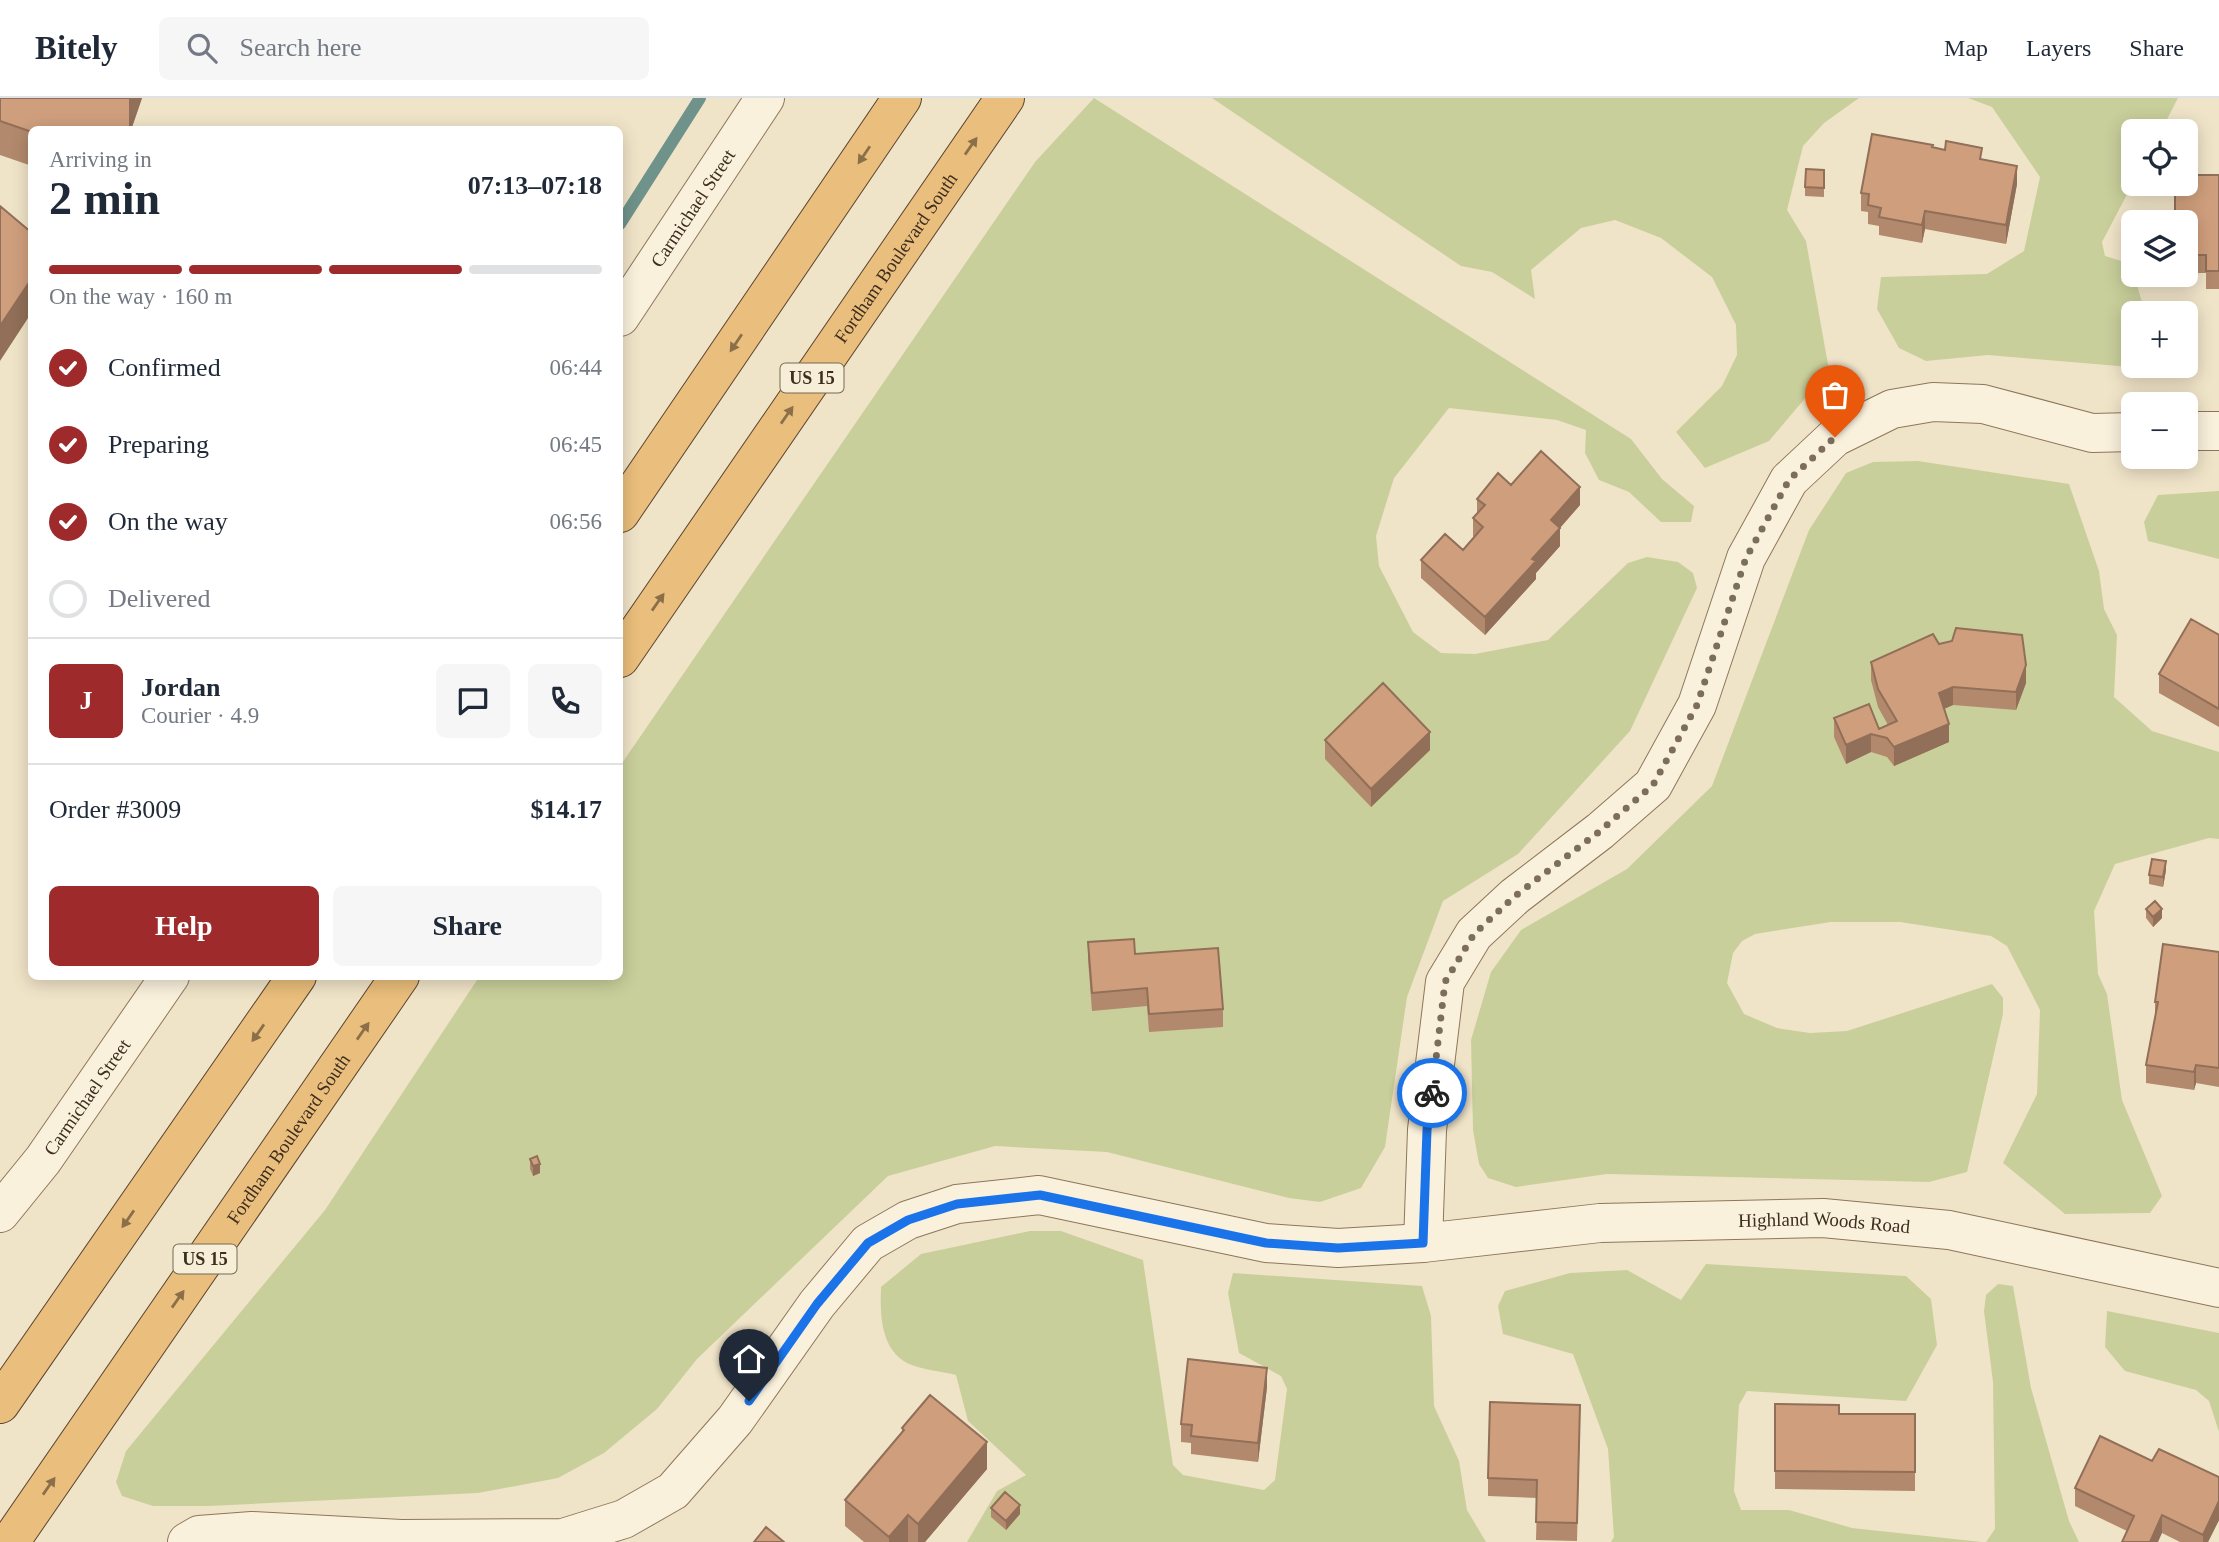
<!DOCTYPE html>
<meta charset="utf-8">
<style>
:root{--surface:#fff;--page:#f6f6f7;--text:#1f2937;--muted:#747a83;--line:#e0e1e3;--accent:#9e2a2b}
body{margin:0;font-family:"Times New Roman",serif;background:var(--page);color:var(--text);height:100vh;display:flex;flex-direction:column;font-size:26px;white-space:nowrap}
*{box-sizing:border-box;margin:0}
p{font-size:23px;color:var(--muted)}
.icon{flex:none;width:38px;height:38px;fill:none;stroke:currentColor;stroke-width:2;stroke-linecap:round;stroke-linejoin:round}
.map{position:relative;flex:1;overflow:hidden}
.side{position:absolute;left:28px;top:28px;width:595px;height:854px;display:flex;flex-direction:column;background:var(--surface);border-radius:10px;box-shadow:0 4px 18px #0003}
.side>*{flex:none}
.buttons{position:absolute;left:2121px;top:21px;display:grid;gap:14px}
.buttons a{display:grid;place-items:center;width:77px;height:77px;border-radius:10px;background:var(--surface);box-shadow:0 4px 18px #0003;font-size:35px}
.pin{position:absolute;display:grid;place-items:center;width:60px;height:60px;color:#fff;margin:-72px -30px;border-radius:50% 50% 50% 0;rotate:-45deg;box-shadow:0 0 7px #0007}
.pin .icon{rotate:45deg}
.courier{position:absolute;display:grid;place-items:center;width:70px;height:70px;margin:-35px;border:5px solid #1a73e8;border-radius:50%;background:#fff;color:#222;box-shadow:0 2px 9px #0007}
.head em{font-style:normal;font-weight:700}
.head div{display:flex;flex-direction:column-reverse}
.head{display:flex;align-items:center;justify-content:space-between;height:119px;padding:0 21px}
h1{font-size:46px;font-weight:700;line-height:52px}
.bar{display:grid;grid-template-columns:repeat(4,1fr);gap:10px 7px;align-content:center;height:84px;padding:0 21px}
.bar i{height:9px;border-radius:5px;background:var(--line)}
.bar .active{background:var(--accent)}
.bar p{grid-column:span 4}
.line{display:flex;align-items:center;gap:18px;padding:0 21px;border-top:2px solid var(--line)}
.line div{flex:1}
.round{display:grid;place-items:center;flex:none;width:74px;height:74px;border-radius:10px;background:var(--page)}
ol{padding:0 21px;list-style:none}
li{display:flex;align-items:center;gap:21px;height:77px}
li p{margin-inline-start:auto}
li .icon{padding:7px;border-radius:50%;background:var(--accent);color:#fff;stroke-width:4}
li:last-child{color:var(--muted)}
li i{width:38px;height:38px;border:4px solid var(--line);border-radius:50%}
.cta{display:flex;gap:14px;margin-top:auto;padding:14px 21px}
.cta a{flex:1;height:80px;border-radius:10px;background:var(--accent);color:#fff;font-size:28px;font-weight:700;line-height:80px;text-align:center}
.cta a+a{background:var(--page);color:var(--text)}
header{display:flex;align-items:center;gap:42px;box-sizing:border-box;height:98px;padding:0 35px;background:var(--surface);border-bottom:2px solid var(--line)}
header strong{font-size:33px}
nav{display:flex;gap:38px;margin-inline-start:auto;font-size:24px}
.search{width:490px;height:63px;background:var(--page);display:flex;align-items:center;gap:18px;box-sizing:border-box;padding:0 24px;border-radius:10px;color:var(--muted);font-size:26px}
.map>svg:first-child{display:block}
</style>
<header>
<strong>Bitely</strong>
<div class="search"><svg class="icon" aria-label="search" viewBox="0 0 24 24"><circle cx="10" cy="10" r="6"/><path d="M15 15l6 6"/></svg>Search here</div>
<nav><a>Map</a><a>Layers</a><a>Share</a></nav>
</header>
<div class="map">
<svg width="2219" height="1444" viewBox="0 0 2219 1444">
<rect width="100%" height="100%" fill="#f0e4c8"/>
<path fill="#c9cf9b" d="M1094,0L1631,341L1662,381L1694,408L1691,424H1661L1629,394L1599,382L1585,355L1586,332L1557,322L1449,310L1394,380L1376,438L1379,468L1413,534L1441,555L1475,556L1548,542L1628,465L1647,459L1678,464L1693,475L1697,490L1630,633L1518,756L1443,803L1407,899L1385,1049L1361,1090L1320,1104L1289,1100L1107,1054L995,1048L888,1078L697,1261L657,1311L604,1355L558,1380L478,1395L209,1408H153L122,1398L116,1384L126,1353L325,1112L479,879L620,878V668L1035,64Z
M1212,0H1859L1824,25L1803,48L1787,112L1806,143L1829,272L1769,343L1705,370L1676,334L1722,288L1737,257L1736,227L1712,179L1661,140L1615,122L1581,130L1531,172L1535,201L1492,174L1461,168Z
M1968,0H2178L2161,33H2133V85L2102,144L2105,158L2131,166L2145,215H2133V266L2130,269L1988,257L1926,263L1899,250L1877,211L1881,179L1987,176L2024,153L2040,79L1992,9Z
M1918,363L2069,386L2099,473L2104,511L2117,537L2114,599L2152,633L2219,654V741L2209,740L2115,766L2094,813L2098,876L2107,896L2122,1002L2162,1098L2150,1115L2065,1116L2003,1065L2037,996L2040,912L2007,848L1991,838L1900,824H1831L1755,836L1742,843L1733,855L1727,885L1744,916L1777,930L1810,935L1847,933L1992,886L2003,900V916L1967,1074L1929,1084L1607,1076L1516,1089L1488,1080L1479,1066L1473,1032L1471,942L1491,874L1521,832L1627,771L1712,688L1809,432L1846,375L1873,364Z
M2219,393V461L2148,443L2144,424L2158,397Z
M1030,1133H1061L1143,1162L1173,1367L1183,1377L1264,1392L1275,1382L1287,1291L1281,1278L1239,1255L1228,1195L1233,1175L1422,1188L1431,1218L1434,1308L1459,1363L1467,1412L1486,1444H967L997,1393L1026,1377L968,1323L956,1277C941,1273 921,1272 907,1265C880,1250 880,1215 881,1189L921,1156Z
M1706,1166L1906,1178L1931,1201L1937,1247L1906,1303L1747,1293L1739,1307L1734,1393L1741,1412H1789L1852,1430L1982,1444H1611L1614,1439L1608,1351L1573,1256L1503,1236L1498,1208L1505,1193L1570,1175L1627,1172L1681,1202Z
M1998,1186L2013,1188L2031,1290L2069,1423L2079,1444H1986L1995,1431L1993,1284L1984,1213L1986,1197Z
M2107,1213L2219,1235V1334L2209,1303L2196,1292L2125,1273L2105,1249Z"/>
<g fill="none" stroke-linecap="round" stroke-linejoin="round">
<path stroke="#6f938a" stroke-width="12" d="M620,126L700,0"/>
<g stroke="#8d765c" stroke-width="40">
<g id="minor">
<path id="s1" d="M620,219L765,0"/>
<path d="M2186,333H2219"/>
<path id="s2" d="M2133,334L2092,335L1983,306L1933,304L1892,311L1835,339L1789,382L1746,460L1697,607L1653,687L1600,733L1515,798L1474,836L1445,884L1427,1032L1423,1145L1600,1125L1823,1120L1949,1132L2219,1190"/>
<path id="s3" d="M0,1115L43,1062L170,878"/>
<path d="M187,1444L199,1437L252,1433L401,1441L563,1440L624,1421L673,1393L735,1322L817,1206L868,1145L908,1122L957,1106L1039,1097L1266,1145L1338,1150L1423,1145"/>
</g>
</g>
<g stroke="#5b4430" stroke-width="40">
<g id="trunk">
<path d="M620,415L902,0"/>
<path id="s4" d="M620,560L1005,0"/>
<path d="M0,1306L297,878"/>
<path id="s5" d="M10,1444L400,878"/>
</g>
</g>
<use href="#minor" stroke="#faf1dc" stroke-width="38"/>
<use href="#trunk" stroke="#eabe7c" stroke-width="38"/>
</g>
<path fill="#b2896c" d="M0,0H142L131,32H32V68L0,57Z
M1933,49L1982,61L2017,86L2006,146L1925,131L1922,145L1879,137V128L1868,126V114L1861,113V95Z
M1824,72V99L1805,98V89Z
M2219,77V191H2206V175H2192V168H2186V124Z
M32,86V131L29,129V95Z
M1511,387L1580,407L1560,430V448L1536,475V481L1485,537L1421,480V462L1463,452L1474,439L1473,438V420L1477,415V401Z
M2219,537V629L2159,595V576Z
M1939,546L2026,585L2016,612L1953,607L1944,611L1949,644L1894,668L1887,659L1871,654L1846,666L1834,639V620L1879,631L1888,627L1878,609L1871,582V564Z
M1325,642L1430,652L1371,709L1325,661Z
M2166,772L2163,789L2149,786V777Z
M2146,811L2162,820L2153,829L2146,820Z
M1088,844L1135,856L1223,911V929L1149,934L1147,908L1092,913L1088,862Z
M2219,854V989L2196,985L2194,992L2146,985V967L2155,919V904Z
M530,1061L540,1075L533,1078L530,1071Z
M1267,1289L1258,1364L1191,1356V1345L1181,1344V1326Z
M1775,1306L1839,1316H1915V1393L1775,1391Z
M1580,1325L1577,1443L1536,1442L1537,1400L1488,1398V1380Z
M902,1330L987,1371L925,1444H864L845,1428V1402L902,1334Z
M2152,1363L2219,1379V1422L2208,1444H2180L2162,1435L2127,1433L2075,1408V1390Z
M991,1410L1020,1416L1006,1432L991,1419Z"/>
<path fill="#916f58" d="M130,0H142L131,32H130Z
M2017,68V86L2006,146V127Z
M1925,113V131L1922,145V127Z
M32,180V214L0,263V228Z
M1580,389V407L1551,440V422Z
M1560,430V448L1536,475V481L1485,537V519L1532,461Z
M2026,567V585L2016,612V594Z
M1953,589V607L1939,613V595Z
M1949,626V644L1894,668V649Z
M1430,634V652L1371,709V691Z
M1871,636V654L1846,666V647Z
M2166,763V772L2163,789V779Z
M2162,811V820L2153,829V819Z
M2196,967V985L2194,992V974Z
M540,1066V1075L533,1078V1068Z
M1267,1270V1289L1258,1364V1345Z
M987,1344V1371L925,1444H918V1426Z
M2219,1403V1422L2208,1444H2203V1437Z
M1020,1407V1416L1006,1432V1423Z
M908,1417V1444H889V1439Z
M2162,1417V1435L2158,1444H2150Z"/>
<path fill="#cf9f7d" stroke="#916f58" stroke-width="2" d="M0,0H130V32H32V34L0,23Z
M1872,36L1933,47L1932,49L1945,52L1946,43L1982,50L1980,61L2017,68L2006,127L1925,113L1922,127L1879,119L1881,110L1868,107L1869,96L1861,95Z
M1806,71L1824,72V90L1805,89Z
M2186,77H2219V173H2206V157H2192V149H2186V124H2175V86H2186Z
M32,86V97L29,95Z
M0,108L32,135V180L0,228Z
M1541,353L1580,389L1551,422L1560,430L1532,461L1536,463L1485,519L1421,462L1445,436L1463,452L1483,429L1473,420L1485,407L1477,401L1498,375L1511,387Z
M2191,521L2219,537V611L2159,576Z
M1956,530L2022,537L2026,567L2016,594L1953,589L1939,595L1949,626L1894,649L1887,640L1871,636L1846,647L1834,620L1869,606L1879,631L1897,623L1878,591L1871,564L1933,536L1939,546L1952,543Z
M1383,585L1430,634L1371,691L1325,642Z
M2152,761L2166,763L2163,779L2149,777Z
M2155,803L2162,811L2153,819L2146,811Z
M1134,841L1135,856L1218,850L1223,911L1149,916L1147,890L1092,895L1088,844Z
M2163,846L2219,854V970L2196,967L2194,974L2146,967L2158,904H2155Z
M537,1058L540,1066L533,1068L530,1061Z
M1188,1261L1267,1270L1258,1345L1191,1338L1192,1327L1181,1326Z
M930,1297L987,1344L918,1426L908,1417L889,1439L845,1402L904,1332L902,1330Z
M1490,1304L1580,1307L1577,1425L1536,1424L1537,1382L1488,1380Z
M1775,1306L1839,1307V1316H1915V1374L1775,1373Z
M2100,1338L2152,1363L2159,1351L2219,1379V1403L2203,1437L2162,1417L2150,1444H2122L2134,1418L2075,1390Z
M1005,1394L1020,1407L1006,1423L991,1410Z
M766,1429L784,1444H754Z"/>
<defs><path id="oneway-solid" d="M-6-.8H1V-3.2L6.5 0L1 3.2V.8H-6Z" transform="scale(1.75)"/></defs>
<g fill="#8b6f49">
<use href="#oneway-solid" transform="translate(971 48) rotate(-55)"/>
<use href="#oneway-solid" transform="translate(864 57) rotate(124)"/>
<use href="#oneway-solid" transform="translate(736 245) rotate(124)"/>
<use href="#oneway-solid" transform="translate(787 317) rotate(-55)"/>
<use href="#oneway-solid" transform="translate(658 504) rotate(-55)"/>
<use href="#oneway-solid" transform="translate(363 933) rotate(-55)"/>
<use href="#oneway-solid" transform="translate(258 935) rotate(125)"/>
<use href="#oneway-solid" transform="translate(128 1121) rotate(125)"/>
<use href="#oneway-solid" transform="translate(178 1201) rotate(-55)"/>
<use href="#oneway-solid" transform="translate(49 1388) rotate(-55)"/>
</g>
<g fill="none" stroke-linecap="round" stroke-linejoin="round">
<path stroke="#7c6e5b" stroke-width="7" stroke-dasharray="0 12.6" d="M1432,995L1445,884L1474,836L1515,798L1600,733L1653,687L1697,607L1746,460L1789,382L1835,339"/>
<path stroke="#1a73e8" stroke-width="9" d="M749,1303L817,1206L868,1145L908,1122L957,1106L1040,1097L1266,1145L1338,1150L1423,1145L1427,1032L1432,995"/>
</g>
<g text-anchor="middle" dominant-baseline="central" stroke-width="7" stroke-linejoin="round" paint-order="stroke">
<g fill="#f7eed8" stroke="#756857" stroke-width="2">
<rect x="780.5" y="265.5" width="63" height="29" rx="5"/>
<rect x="173.5" y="1146.5" width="63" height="29" rx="5"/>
</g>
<g font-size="18" font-weight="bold" fill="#3d2e20">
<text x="812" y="280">US 15</text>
<text x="205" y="1161">US 15</text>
</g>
<g font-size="19" fill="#3d2e20" stroke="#f7eed8">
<text stroke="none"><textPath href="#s1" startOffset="131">Carmichael Street</textPath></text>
<text stroke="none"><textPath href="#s4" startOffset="486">Fordham Boulevard South</textPath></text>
<text stroke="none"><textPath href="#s3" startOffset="145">Carmichael Street</textPath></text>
<text stroke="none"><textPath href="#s5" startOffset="490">Fordham Boulevard South</textPath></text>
<text stroke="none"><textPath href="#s2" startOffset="1661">Highland Woods Road</textPath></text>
</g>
</g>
</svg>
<div class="buttons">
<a><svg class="icon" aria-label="locate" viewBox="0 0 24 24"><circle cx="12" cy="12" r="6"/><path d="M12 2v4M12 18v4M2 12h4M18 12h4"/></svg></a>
<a><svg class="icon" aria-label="layers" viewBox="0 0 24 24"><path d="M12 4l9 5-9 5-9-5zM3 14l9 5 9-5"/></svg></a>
<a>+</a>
<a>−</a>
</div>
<div class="pin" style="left:1835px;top:339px;background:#ea580c"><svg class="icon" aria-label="bag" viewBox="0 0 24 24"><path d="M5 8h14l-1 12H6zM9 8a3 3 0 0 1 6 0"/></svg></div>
<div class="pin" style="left:749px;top:1303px;background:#1f2937"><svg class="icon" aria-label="home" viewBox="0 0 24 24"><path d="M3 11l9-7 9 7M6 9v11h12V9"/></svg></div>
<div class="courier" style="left:1432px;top:995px"><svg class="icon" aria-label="bike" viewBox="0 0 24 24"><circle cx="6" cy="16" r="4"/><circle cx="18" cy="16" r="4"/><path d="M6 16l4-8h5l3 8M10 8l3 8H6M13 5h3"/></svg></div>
<section class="side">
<div class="head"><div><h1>2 min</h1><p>Arriving in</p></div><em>07:13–07:18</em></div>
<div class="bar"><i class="active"></i><i class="active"></i><i class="active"></i><i></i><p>On the way · 160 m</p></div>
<ol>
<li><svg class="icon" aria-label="check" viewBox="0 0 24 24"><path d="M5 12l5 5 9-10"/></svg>Confirmed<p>06:44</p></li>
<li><svg class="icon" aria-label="check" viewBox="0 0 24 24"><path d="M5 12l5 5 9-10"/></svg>Preparing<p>06:45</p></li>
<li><svg class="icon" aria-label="check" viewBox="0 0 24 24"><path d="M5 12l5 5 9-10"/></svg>On the way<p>06:56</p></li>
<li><i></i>Delivered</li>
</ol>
<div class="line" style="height:126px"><b class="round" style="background:var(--accent);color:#fff">J</b><div><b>Jordan</b><p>Courier · 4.9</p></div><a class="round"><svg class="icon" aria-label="chat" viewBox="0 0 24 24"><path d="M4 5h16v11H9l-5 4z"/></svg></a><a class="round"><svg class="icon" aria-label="phone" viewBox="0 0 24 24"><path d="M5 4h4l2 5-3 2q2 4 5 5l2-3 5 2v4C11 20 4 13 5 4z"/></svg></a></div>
<div class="line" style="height:91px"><div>Order #3009</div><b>$14.17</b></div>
<div class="cta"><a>Help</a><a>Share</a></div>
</section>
</div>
